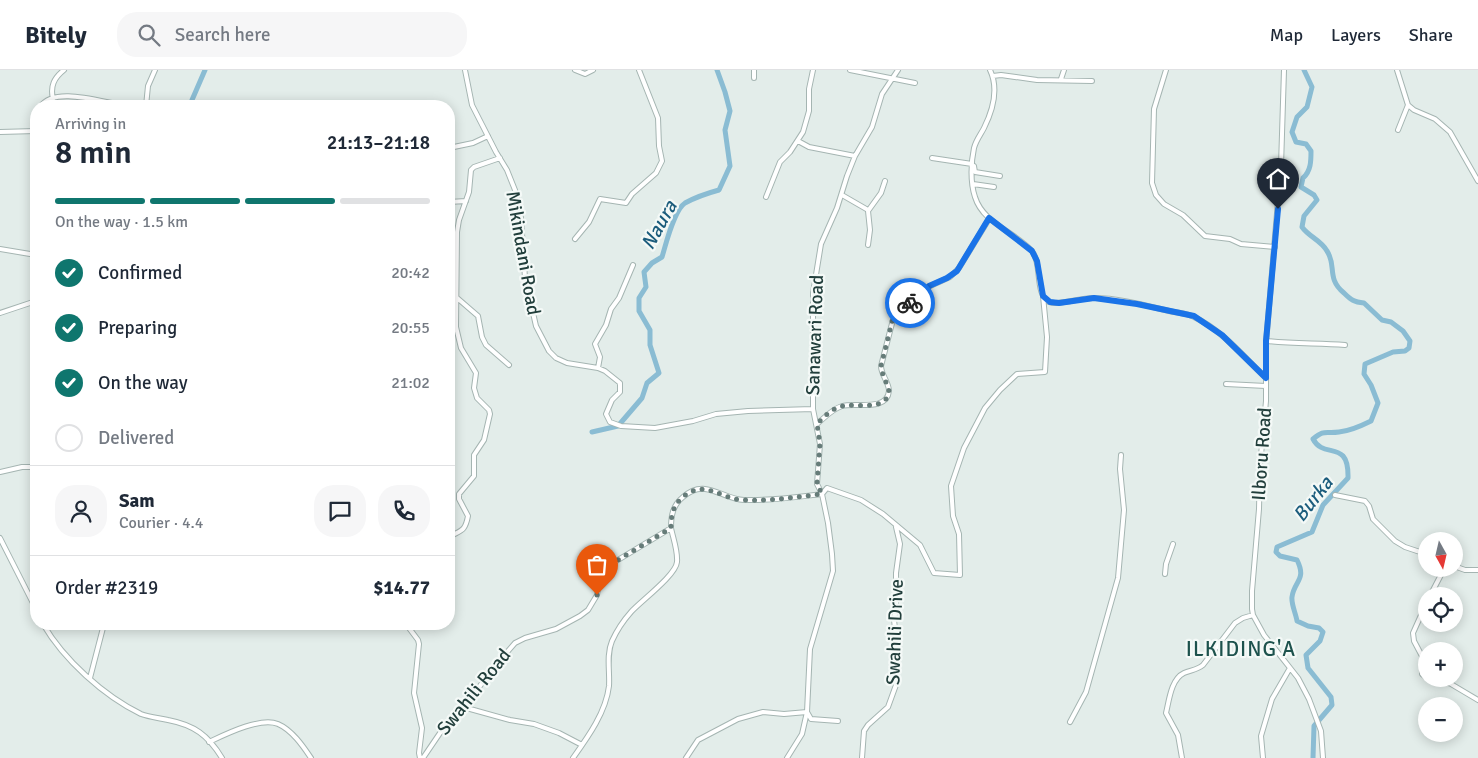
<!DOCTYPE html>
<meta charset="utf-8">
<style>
:root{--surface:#fff;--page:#f6f6f7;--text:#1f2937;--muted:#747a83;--line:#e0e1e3;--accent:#0f766e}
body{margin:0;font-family:Signika,sans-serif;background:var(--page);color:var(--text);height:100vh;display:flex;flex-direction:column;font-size:19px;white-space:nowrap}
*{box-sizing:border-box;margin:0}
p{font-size:16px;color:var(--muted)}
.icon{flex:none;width:28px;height:28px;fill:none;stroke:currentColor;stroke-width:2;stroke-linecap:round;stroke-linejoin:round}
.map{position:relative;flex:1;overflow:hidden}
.sheet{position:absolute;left:30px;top:30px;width:425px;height:530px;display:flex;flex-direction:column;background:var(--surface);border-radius:20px;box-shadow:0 2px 12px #0003}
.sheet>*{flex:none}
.needle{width:32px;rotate:172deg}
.fabs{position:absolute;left:1418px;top:462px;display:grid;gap:10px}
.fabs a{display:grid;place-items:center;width:45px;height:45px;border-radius:50%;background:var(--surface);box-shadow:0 2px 12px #0003;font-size:25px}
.pin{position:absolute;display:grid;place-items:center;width:42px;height:42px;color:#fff;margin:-51px -21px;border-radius:50% 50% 50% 0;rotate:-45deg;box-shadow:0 0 5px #0007}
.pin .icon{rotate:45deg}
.courier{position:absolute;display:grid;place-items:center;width:50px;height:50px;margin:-25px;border:4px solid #1a73e8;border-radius:50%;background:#fff;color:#222;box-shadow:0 1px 6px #0007}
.headline em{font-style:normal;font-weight:600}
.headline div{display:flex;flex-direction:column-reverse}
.headline{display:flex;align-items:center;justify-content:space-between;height:85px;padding:0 25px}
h1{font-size:32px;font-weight:600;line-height:38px}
.bar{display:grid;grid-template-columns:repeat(4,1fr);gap:8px 5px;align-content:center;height:60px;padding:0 25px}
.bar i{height:6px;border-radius:4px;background:var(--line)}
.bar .on{background:var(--accent)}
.bar p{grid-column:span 4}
.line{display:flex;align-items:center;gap:12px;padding:0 25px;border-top:1px solid var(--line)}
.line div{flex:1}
.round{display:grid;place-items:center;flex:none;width:52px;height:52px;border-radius:20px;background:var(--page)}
ol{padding:0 25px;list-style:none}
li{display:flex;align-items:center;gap:15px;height:55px}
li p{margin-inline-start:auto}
li .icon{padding:5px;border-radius:50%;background:var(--accent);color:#fff;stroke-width:4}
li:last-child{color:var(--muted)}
li i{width:28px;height:28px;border:2px solid var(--line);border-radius:50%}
header{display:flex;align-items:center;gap:30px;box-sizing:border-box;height:70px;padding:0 25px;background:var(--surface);border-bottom:1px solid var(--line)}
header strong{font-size:24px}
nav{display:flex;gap:28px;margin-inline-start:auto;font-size:18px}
.search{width:350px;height:45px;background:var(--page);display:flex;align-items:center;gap:12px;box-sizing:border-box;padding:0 18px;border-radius:20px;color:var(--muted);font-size:19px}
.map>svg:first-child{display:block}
</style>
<header>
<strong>Bitely</strong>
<div class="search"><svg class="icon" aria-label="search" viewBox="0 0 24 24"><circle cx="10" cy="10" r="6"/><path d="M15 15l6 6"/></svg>Search here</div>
<nav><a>Map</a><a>Layers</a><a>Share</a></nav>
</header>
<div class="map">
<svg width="1478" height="688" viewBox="0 0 1478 688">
<rect width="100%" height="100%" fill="#e3edea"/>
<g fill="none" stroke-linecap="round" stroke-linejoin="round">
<path stroke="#8abcd3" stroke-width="5" d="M1304,0L1312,17L1307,37L1297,47L1292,62L1296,72L1306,74L1311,81C1311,91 1311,101 1303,108L1301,117L1314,125L1317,130L1304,146L1302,157C1309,167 1321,170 1327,181C1337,196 1326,208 1344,223C1351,230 1354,232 1364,233L1382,250L1391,252L1403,261L1410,271L1409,278L1405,281L1393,282L1365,294L1364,304L1371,315L1378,333L1371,351C1361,356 1350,361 1339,362C1325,364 1325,359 1313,369C1324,390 1349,368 1348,408L1323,435L1312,462L1277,477L1276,482L1280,486L1297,490C1307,510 1294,511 1292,527C1291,534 1296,544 1297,551L1308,556L1319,558L1323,562L1320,571L1306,585L1308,598L1331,627L1332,635L1314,656L1313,688
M196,36L192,30L205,0
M592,362L618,356L642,328L647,313L659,303L650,275V260L639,241V228L646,217L644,202L652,193L662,187C666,174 674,140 685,133C696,127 708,123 719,120L730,96L725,60L730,41L725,22L717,0"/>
<g stroke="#a5b5b2" stroke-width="6">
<path id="minor" d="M465,0L472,35L496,82L507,100L515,120L521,148L525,208L536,256L549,281L556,288L567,293L598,298L605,301L620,313V322L612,330L606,344L610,352L621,356L655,358L693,351L716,344L748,341L813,339
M575,0L585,4L593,0
M754,0V8
M850,0L915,13
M990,0C999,19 993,40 984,58C981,64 976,70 974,78C971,92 970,112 975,127C983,153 1013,161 1031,180C1043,193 1034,224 1049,232C1059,236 1082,227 1094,228C1119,228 1144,235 1169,241C1177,243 1187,243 1194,247C1222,260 1244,287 1266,308
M1166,0L1154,39L1152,113L1156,125L1164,134L1183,145L1205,166L1230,169L1241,174L1275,177
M1284,0L1281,96L1266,273V331L1260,396L1259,439L1252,521V539L1253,545L1264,565L1298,608L1309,629L1321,661L1323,688
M1397,0L1408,35L1414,40L1435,49L1450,62L1478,111
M993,6L1001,5L1037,10L1092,11
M1061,9L1064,0
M53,29C50,16 54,8 64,0
M41,36C56,14 111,36 133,36
M85,36L89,29
M146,36L148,16L155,0
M1398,60L1408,35
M0,62L36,61
M798,71L809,77L855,86
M449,78L473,73L488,66
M932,88L972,94
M972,95L974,96L975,102L1000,106
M973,114L994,117
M842,125L868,140
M766,127L780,92L790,82L803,62L809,41V19L813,0
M449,132L466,131
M575,169L589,152L600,129L626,133L632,124L656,103L662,91L659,76L658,48L639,0
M868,175L870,160L868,141L881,123L885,111
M0,179L36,185
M456,227L478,246L482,267L486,275L509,295
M0,243L36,231
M1267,271C1293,274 1318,273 1345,275
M598,298L600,287L595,274L606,255L611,239L619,228L633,195
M1226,314L1266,316
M817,354C824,348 832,339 842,336C855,332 887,342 889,321C889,312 881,305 881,296L896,238L899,235L917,232L928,217L950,207L959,198L989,149
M0,402L22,397H36
M1335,425L1365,431L1369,436L1373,449L1395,471L1405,477L1426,484
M449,467C461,460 465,462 468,446L459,429V424L474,406V385L484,370L490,344L489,340L477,328L474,318L476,303L461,278L456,257L457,162L459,150L469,122L471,100L474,97L500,88
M0,468L36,539
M1454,496L1465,500H1478
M1165,504L1166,494L1173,474
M1430,526L1444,499
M1426,534L1413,563L1414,571L1423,588L1422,604L1426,607
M43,554C64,590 104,626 141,644C149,647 159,648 168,650C194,655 208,665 222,688
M406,554L418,570L419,574L414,623L422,658L419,683L420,688
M90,608L104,554
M1438,609L1451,614L1478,630
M463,637L510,650L534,654L559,663L582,675
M1070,652L1086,622L1118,508L1124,440L1120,399L1121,385
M209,672C226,664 260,647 278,654C292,660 303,676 311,688
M423,688L440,663L471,628L494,597L515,573L525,568L556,559L580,546L588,540L597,525L600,505L603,499L671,458C671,445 673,435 683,427C705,407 721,429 744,430C771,431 796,427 822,424L827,418L861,430L883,444L920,475L934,503L960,505L959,464L953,446L951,416L964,378L985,338L1000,320L1017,304L1045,302L1047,267L1043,226
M573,688C588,667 606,642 609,616C610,602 606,585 612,571C617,560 623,551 631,542C641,531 676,505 677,492C678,481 673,468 671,458
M686,688L698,670L738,649L763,642L784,644L807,642L811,649L838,651
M787,688L802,664L807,642L810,579L833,501L832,484L828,453L822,424L817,414L820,374L813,339V223L821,174L837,138L847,106L855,86L872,57L882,24L898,0
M862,688L864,661L868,655L888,637L896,615L898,583L894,550L896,538V503L900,474L896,457
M1182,688L1178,665L1166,643C1169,631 1171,609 1184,603C1191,600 1197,600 1203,595L1235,553L1243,548L1253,545
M1263,688L1261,666L1272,629L1290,598"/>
</g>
<use href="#minor" stroke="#fff" stroke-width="4"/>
</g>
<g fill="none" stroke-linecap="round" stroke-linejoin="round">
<path stroke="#667c79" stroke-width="5" stroke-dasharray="0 9" d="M597,525L600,504L603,499L671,458C671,445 673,435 683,427C704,408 722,430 744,430C771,431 796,427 822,424L817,414L820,374L817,354C824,347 832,338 843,336C856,333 875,340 886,329L889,320L882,302L881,296L895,240L900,235L910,233"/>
<path stroke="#1a73e8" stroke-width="6" d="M910,233L918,231L929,216L947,208L957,201L989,148L1032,181L1037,191L1043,226L1050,232L1059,233L1094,228L1137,234L1194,246L1222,265L1266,308V271L1278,139"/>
</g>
<g text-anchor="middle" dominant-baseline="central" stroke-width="4.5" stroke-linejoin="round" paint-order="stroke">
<g font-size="19" fill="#223f3c" stroke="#f4f9f7">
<text transform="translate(523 183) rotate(80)">Mikindani Road</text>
<text transform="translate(815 265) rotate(-88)">Sanawari Road</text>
<text transform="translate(1262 384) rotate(-86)">Ilboru Road</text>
<text transform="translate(895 562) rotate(-88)">Swahili Drive</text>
<text transform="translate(474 622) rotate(-51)">Swahili Road</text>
</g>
<g font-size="20" font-style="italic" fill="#1b5c7c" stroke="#f4f9f7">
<text transform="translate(659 155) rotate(-61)">Naura</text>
<text transform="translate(1313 429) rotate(-52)">Burka</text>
</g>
<g font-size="21" letter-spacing="1" fill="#1d524d" stroke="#f4f9f7">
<text x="1241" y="579">ILKIDING'A</text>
</g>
</g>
</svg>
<div class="fabs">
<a><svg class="needle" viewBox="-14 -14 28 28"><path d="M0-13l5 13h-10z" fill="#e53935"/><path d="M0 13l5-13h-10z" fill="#747a83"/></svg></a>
<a><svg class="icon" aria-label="locate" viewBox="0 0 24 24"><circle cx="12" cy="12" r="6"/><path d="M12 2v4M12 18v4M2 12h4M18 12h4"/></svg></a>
<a>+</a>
<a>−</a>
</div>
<div class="pin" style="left:597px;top:525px;background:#ea580c"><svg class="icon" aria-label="bag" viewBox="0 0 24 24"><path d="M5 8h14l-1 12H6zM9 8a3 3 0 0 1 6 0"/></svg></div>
<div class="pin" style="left:1278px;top:139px;background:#1f2937"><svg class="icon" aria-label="home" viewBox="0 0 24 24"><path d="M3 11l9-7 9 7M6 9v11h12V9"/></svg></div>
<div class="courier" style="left:910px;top:233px"><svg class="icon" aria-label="bike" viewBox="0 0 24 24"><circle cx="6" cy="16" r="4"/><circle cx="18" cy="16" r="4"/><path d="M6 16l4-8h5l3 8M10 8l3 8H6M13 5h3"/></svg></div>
<section class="sheet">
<div class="headline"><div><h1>8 min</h1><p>Arriving in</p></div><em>21:13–21:18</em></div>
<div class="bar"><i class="on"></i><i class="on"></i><i class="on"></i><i></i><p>On the way · 1.5 km</p></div>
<ol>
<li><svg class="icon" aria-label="check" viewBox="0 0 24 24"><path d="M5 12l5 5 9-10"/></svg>Confirmed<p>20:42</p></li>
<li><svg class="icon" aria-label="check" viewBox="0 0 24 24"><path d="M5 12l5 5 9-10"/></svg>Preparing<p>20:55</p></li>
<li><svg class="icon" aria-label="check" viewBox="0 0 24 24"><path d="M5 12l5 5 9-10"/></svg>On the way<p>21:02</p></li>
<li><i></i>Delivered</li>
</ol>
<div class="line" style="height:90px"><a class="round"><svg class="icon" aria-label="person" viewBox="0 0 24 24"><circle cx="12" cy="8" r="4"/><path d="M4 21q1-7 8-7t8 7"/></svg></a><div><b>Sam</b><p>Courier · 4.4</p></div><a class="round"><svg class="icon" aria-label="chat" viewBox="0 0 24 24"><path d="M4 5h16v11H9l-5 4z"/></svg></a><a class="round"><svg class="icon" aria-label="phone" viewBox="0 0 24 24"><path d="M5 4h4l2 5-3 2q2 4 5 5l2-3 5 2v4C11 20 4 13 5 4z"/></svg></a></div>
<div class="line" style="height:65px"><div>Order #2319</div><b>$14.77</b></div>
</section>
</div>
